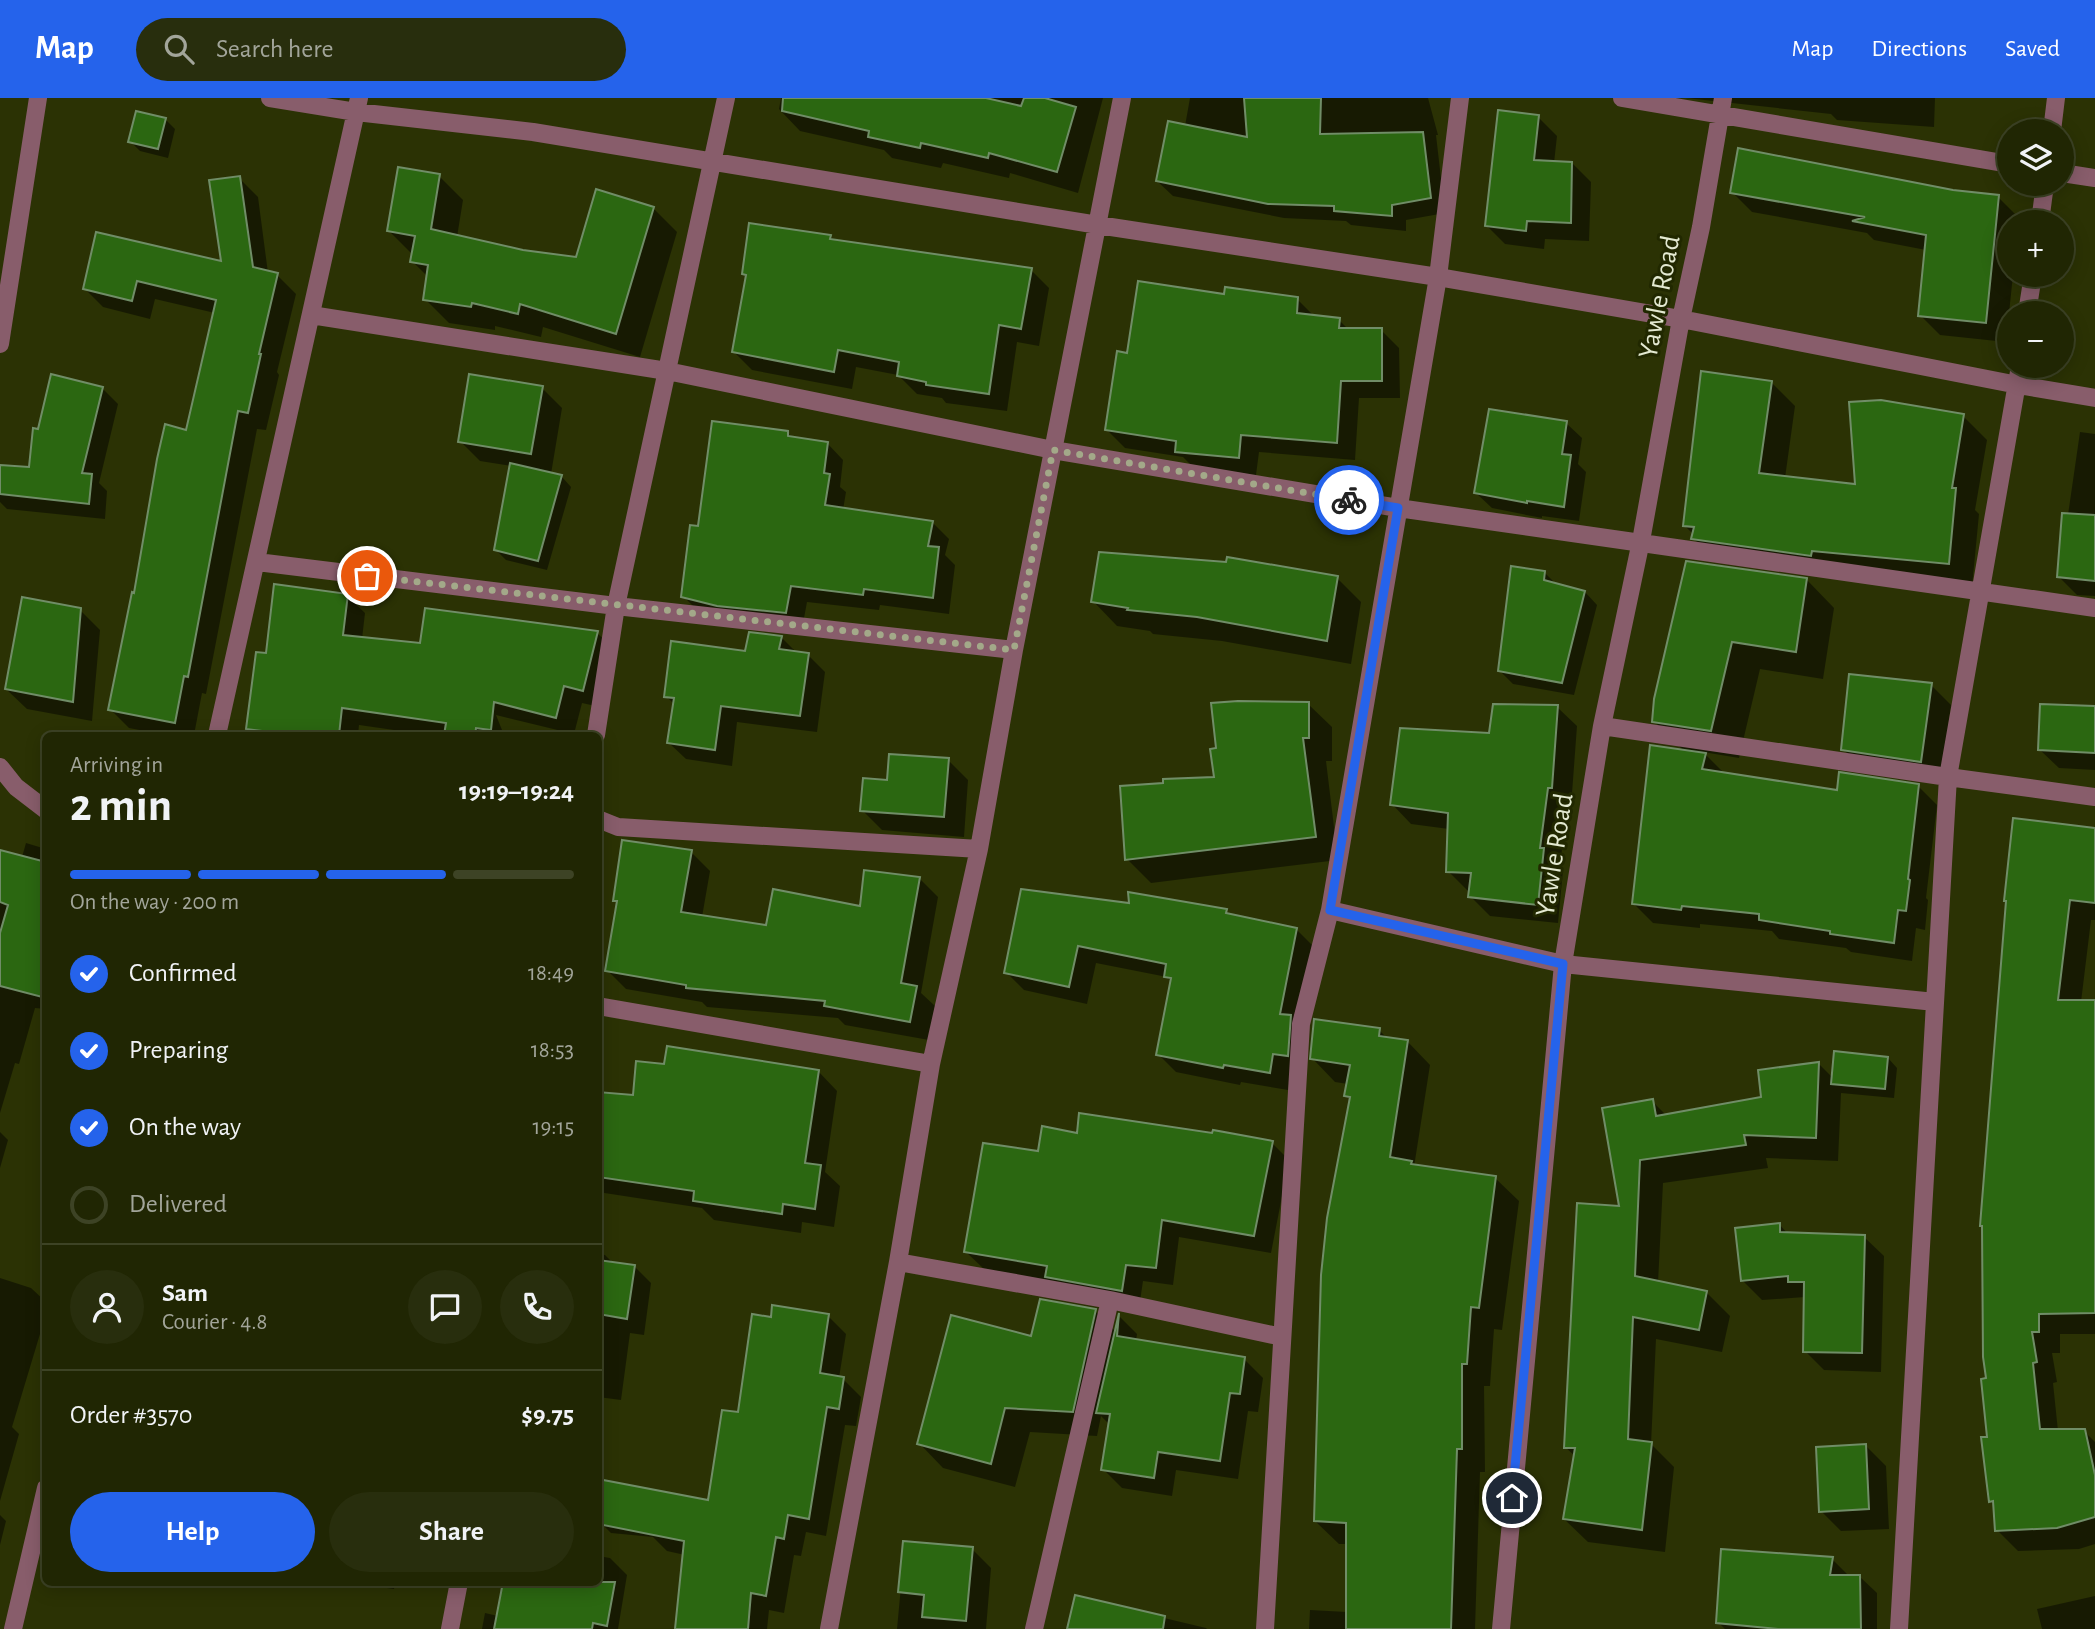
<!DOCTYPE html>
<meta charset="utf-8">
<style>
:root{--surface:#202603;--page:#282e0d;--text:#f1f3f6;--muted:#a2a59a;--line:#3d4325;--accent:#2563eb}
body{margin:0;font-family:"Alegreya Sans",sans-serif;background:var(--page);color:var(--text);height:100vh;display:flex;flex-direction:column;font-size:26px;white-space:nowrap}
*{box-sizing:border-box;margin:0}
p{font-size:23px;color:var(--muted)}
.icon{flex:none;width:38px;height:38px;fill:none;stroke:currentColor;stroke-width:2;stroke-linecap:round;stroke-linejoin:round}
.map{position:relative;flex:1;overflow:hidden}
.side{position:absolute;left:42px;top:634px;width:560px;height:854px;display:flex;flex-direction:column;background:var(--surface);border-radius:10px;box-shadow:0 4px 18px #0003,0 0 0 2px var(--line)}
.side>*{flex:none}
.controls{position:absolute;left:1997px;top:21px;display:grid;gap:14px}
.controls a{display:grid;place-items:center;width:77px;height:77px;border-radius:50%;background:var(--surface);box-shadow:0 4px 18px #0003,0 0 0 2px var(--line);font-size:35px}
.pin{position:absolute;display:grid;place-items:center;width:60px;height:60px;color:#fff;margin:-30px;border:4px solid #fff;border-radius:50%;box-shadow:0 2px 7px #0007}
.courier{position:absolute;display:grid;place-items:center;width:70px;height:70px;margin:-35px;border:5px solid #2563eb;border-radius:50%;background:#fff;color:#222;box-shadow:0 2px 9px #0007}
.headline em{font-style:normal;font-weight:700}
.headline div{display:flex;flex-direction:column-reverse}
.headline{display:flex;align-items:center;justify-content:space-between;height:119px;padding:0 28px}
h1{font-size:46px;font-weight:700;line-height:52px}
.bar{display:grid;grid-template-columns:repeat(4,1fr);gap:10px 7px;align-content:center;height:84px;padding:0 28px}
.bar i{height:9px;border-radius:5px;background:var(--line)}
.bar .selected{background:var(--accent)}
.bar p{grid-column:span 4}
.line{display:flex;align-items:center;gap:18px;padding:0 28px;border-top:2px solid var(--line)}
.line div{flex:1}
.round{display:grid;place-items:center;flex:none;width:74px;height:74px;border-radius:37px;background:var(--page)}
ol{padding:0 28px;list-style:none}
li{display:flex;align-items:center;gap:21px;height:77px}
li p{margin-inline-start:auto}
li .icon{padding:7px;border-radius:50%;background:var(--accent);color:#fff;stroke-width:4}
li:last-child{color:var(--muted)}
li i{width:38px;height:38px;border:4px solid var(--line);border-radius:50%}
.primary-button{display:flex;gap:14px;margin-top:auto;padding:14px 28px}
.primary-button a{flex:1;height:80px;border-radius:42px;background:var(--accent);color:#fff;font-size:28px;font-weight:700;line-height:80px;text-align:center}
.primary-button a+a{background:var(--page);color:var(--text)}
header{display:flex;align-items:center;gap:42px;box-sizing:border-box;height:98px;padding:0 35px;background:var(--accent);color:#fff}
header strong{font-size:33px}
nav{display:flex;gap:38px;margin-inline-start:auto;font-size:24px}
.search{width:490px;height:63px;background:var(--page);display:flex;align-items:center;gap:18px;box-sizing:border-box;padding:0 24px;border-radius:38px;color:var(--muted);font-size:26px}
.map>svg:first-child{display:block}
</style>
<header>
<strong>Map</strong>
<div class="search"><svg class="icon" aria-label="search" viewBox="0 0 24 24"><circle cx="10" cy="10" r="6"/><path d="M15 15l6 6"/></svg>Search here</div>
<nav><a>Map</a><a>Directions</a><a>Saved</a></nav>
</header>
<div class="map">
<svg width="2095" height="1531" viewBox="0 0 2095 1531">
<rect width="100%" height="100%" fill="#2b3204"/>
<path fill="#0007" d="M781,0H1103L1078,95L1010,75L1009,80L943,65L941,70L892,60L884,52L800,33L779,11Z
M1190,0H1428L1438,37H1436L1445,115L1406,122V133L1351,127L1346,123L1284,120L1173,98L1157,83L1185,28Z
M1686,0H1935L1934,29L1837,22L1831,16Z
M1538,19L1557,38L1554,65H1572L1591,84L1589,143L1545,141L1544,151L1505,146L1486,127Z
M165,21L175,31L168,60L140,53L130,43Z
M439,78L463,102L457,139L523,154L577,161L653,110L677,134L640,259L543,229L541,239L495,228V232L449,225L425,201L428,179L412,163L413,157L389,133Z
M239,80L258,99L268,175L277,177L296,196L277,274L279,277L266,332L257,331L206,596L202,595L194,637H166L129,630L110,611L136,497L187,334L215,215L155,201L150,221L103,209L85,191L223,165Z
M1732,94H1953L1998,99L2018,119V124H2009V177H2013L2006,244L1940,237L1920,217L1926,152L1874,142L1867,135L1752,114Z
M830,138L835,143L1031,172L1049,190L1039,248L1017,244L1007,313L946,305L942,300L917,296L898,277L856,269L852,291L752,272L734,254L748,179L744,175Z
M1225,198L1297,201L1315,219L1339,222L1349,232H1381L1399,250L1400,300H1359L1355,362L1259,354L1256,377L1195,371L1183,359L1125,350L1106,331L1129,257Z
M1771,284L1795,308L1785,380L1857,387L1963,318L1987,342L1975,412L1979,416L1972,489L1717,464L1693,440L1694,437L1684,427Z
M102,290L118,306L99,385L107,393L105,421L7,411L0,404V368L31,371L39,333Z
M542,290L562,310L551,376L562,379L571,389L547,472L506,462L496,452L511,368L480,363L460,343Z
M1566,325L1582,340L1578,366L1586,374L1579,423L1542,418V420L1492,410L1476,395Z
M2080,334L2095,336V498L2077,497L2059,479Z
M788,335L794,341L827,345L843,362L840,389L846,394L843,412L932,424L949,441L945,457L955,467L949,516L880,507L879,512L807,504L802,531L700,515L683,498L700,429Z
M1544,474L1557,487L1585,494L1597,507L1574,597L1513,586L1500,573Z
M1337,480L1361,504L1351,566L1222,543L1153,536L1150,533L1117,528L1093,503Z
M1807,482L1834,510L1823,581L1760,571L1739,660L1703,654L1724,675L1839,694L1918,688L1937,707L1926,800L1928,802L1925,832L1916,830L1912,863L1851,854L1846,850L1779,841L1772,833L1700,826V830L1653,825L1634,806L1684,653L1654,623L1656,602Z
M347,498L365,515L362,541L422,547L597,535L615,552L600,609L582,605L574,636L496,617L504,637H429L359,627L358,637H247L257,556L267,557Z
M80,512L100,532L92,623L27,611L6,591Z
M781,539L797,555L808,557L825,574L817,634L737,624L732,668L686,661L669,645L675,607L666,598L747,555Z
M1931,587L1951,607L1941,683L1863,671L1843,651Z
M1308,606L1332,629V663H1326L1338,762L1151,785L1127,761L1216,681Z
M1557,609L1577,628L1571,709H1567L1560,768L1563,772L1558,825L1490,818L1470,798L1471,793H1468L1448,773L1449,731L1411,726L1392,706Z
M2095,610V672L2059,670L2040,652Z
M948,662L968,682L964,739L882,732L862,712L889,684Z
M2095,732V822H2091L2081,904H2095V1236H2060V1255H2052L2057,1284L2053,1285L2058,1333H2084L2095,1344V1446L2079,1451L2018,1453L1997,1432L1995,1408L1990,1403L1989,1340L1988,1282L2007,804Z
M26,745L46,751V911L35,910L19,966L15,965L0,1015V754L22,759Z
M691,754L710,773L702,819L768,829L861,810L919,780L938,799L921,895L935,908L929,942L845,927L838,920L707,909L702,904L626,891L607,872L618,806L615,802Z
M1131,807L1226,813L1231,818L1297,832L1314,849L1288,992L1241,984L1240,987L1176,974L1158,956L1172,884L1167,879L1096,865L1087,906L1024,892L1006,874Z
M1379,932L1388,941L1407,943L1430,967L1414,1069L1495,1080L1519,1103L1502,1232L1494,1231L1490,1288H1484L1485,1374H1480L1475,1531H1309L1310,1512L1347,1514L1348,1446H1339L1315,1423L1351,1002L1346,997L1348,986L1335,984L1312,960Z
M1888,960L1897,970L1894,1000L1841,995L1838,1063L1766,1060L1768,1070L1663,1085L1658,1185L1706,1194L1730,1218L1722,1254L1656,1241L1651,1346L1674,1369L1665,1454L1588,1444L1564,1421L1575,1358L1565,1349L1621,1110L1652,1003L1667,1018L1763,1000L1819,966L1833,980Z
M818,973L837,993L825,1074L840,1088L834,1129L802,1124L801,1135L714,1122L702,1110L598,1094V996L635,998Z
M0,1034L8,1042L0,1070Z
M1078,1037H1213L1272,1045L1289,1062L1271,1155L1179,1139L1173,1187L1143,1183L1139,1210L984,1171L966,1154L1039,1055Z
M1779,1126L1788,1136L1864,1139L1884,1158L1881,1274L1824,1272L1805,1253V1199L1762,1202L1742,1182Z
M598,1156L605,1157L613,1165L634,1168L651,1185L644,1237L630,1235L621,1302L598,1299Z
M0,1180L31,1190L46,1204V1216L12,1329L19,1336L0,1403Z
M1095,1213L1116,1234L1120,1219L1137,1236L1136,1243L1244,1261L1263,1280L1258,1314L1248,1313L1238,1381L1176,1372L1172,1398L1122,1390L1103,1371L1110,1327L1101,1318L1097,1338L1030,1334L1015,1389L943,1370L919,1345L1032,1241Z
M828,1218L846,1236L839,1280L843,1281L861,1299L856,1328L845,1327L826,1438L806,1434L801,1458L794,1457L784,1515L769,1512L767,1531H676L685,1457L667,1453L653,1439L611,1435L598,1422L709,1404L772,1221Z
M1866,1348L1886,1368L1889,1431L1841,1433L1821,1413Z
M0,1417L6,1423L0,1447Z
M905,1445L972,1451L991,1470L986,1531H897Z
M598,1458L610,1460L627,1477L618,1531H482L485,1515L498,1518L504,1484H598Z
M1832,1461L1850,1479L1859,1478L1877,1495V1531H1725L1718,1524Z
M345,1484H395L394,1491Z
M2095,1498V1531H2042L2037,1511Z
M1076,1499L1206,1530L1207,1531H1072Z"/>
<path fill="#2b6711" stroke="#708d67" stroke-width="2" d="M783,0H986L1021,8L1024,0H1045L1076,9L1057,74L989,55L988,60L921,45L920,50L868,39L869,33L782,13Z
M1244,0H1321L1320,36L1423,34L1431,100L1392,107V118L1334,113V108L1268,106L1156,83L1168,23L1247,39Z
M1498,12L1539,17L1534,62L1572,64L1571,125L1527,123L1526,133L1485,128Z
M136,13L166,20L158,51L128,44Z
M1738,50L1953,92L1999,97L1986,225L1918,218L1926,137L1852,123L1865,119L1730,95Z
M398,69L440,76L431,131L523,152L576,159L596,91L654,109L616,236L520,206L518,216L472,205L471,209L423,202L428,167L410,164L415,138L387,133Z
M240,78L253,169L278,175L259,256H261L248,315L238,313L188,579L184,578L175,625L108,612L132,494L134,495L157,361L165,326L186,332L216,202L137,183L132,203L83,191L96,134L221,163L209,82Z
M749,125L831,137L830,141L1032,170L1021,231L999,227L989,296L926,287V284L897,278L899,264L838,252L834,274L732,254L746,177L742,176Z
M1138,183L1224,196L1225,189L1298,199L1297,215L1340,220L1339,230H1382V283H1341L1337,345L1241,337L1239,360L1175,354L1176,343L1105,332L1117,253L1127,255Z
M1701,273L1772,283L1759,375L1855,386L1849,304L1881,302L1964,316L1952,390H1956L1949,466L1812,453L1811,458L1691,441L1694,429L1683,428Z
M51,276L103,289L82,375L92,376L89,406L0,396V367L29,369L33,330L38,331Z
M469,276L543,288L531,356L458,344Z
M1489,311L1567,323L1562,356L1571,357L1564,409L1527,403V405L1474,395Z
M712,323L788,333V338L828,344L824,375L830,376L825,407L933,423L928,448L939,449L933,500L864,491L863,497L791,488L786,515L717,508L681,499L690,427L698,428Z
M510,365L562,377L538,463L494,452Z
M2062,415L2095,417V483L2057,479Z
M1099,454L1226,464L1227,459L1338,478L1327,543L1197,519L1127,512L1128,510L1091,504Z
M1686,463L1807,480L1796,554L1732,544L1711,633L1652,624L1654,601Z
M1511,468L1545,473L1544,482L1585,493L1562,585L1498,573Z
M274,486L348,496L343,537L420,545L425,510L598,533L583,593L564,588L556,620L494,604L491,632L476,630L475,637H444L446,625L342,610L339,637H295L246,631L256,554L266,555Z
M22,499L81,510L73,604L5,591Z
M749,534L782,538L779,551L809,555L800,618L721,608L715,652L667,645L674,600L664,599L671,543L745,553Z
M1849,576L1932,585L1921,664L1841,652Z
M1238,603L1309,604V640H1303L1316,739L1125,762L1120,688L1163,685V681L1214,679L1210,651L1216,650L1211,605Z
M1493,606L1558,607L1552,690H1548L1540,750H1544L1538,807L1468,799L1471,775L1446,774L1448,715L1390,707L1400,630L1489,635Z
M2040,606L2095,608V655L2038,652Z
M1650,647L1706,655L1702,671L1837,692L1839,674L1919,686L1908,781L1910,782L1906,813L1898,812L1894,845L1830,836V833L1759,822V816L1682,808L1681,812L1632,806Z
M889,656L949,660L944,719L860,713L863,680L887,682Z
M2013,720L2095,730V805L2070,802L2058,902H2095V1215L2039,1216V1234H2032L2037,1264L2033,1265L2040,1331H2085L2095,1377V1419L2057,1430L1995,1433L1993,1403L1989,1404L1981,1339H1987L1981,1281L1986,1280L1983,1259L1982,1128H1980L2006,803H2004Z
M622,742L692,752L681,814L766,827L773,791L860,808L864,772L920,779L901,885L917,888L910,924L824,908L825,903L686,890V887L605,873L617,803H613Z
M0,752L46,764V900L0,888V835L8,807L0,804Z
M1021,791L1129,805L1128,794L1227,811L1226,815L1297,830L1280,916L1291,917L1288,958L1273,956L1270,975L1224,967L1223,970L1156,957L1171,880L1164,879L1166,866L1078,848L1069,889L1004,875Z
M1314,921L1380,930L1379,938L1408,942L1390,1059L1412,1063L1411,1066L1496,1078L1479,1210L1471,1209L1467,1266H1462V1351H1457L1451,1531H1346V1425L1314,1423L1321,1177L1327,1120L1350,999L1344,998L1350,967L1310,961Z
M667,948L819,972L805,1065L821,1067L815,1111L783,1106L782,1116L693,1103L694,1093L598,1079V994L633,997L636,963L664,966Z
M1834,953L1888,959L1885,991L1831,986Z
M1819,964L1816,1040L1744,1037L1746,1047L1640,1062L1635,1178L1707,1193L1699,1232L1633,1219L1628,1341L1652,1344L1642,1432L1563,1421L1575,1350H1564L1577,1105L1619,1108L1602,1010L1653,1001L1656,1018L1761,999L1758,972Z
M1079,1015L1212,1035L1213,1032L1273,1043L1254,1138L1162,1122L1156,1170L1126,1167L1122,1193L1045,1179L1047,1168L964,1154L983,1045L1038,1053L1042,1028L1077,1035Z
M1780,1125V1134L1865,1137L1862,1255L1803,1254L1804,1184H1788V1178L1741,1183L1735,1130Z
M598,1162L635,1167L627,1221L598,1216Z
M1040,1201L1096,1211L1073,1314L1005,1310L991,1366L917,1346L951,1217L1031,1238Z
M772,1207L829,1216L820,1275L844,1279L839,1311L827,1309L809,1421L788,1417L784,1441L776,1439L766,1498L751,1495L748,1531H675L684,1443L598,1426V1381L708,1402L722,1312L738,1314L752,1216L771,1219Z
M1119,1215L1117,1238L1245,1259L1240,1296L1230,1295L1220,1363L1158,1354L1154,1380L1101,1372L1110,1316L1096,1315Z
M1866,1346L1869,1411L1819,1414L1816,1349Z
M903,1443L973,1449L966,1523L922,1519L924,1497L898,1494Z
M1721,1451L1833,1459L1830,1477H1860L1861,1531H1778L1716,1525Z
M503,1484H615L607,1528L593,1525L592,1531H494Z
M1075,1497L1165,1518L1163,1531H1067Z"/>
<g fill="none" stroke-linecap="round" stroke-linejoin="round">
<path stroke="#885d6b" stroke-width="18" d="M270,0L356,14L533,34L1098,127L1438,179L1681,221L2018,287L2095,300
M1622,0L2009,66
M2052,33L2056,0
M2062,75L2095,80
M2040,124L2045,86
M2027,215L2033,177
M311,217L667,273L1053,352L1398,410L2095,510
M0,246L38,0
M257,464L616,508L1014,552
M1602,628L1948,679L2095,699
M217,637L359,0
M596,637L616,508L726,0
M0,669L16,689L46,712
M598,721L618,729L979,751
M1330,812L1563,866L1935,904
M598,908L931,966
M898,1164L1110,1202L1282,1239
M13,1531L46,1390
M450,1531L459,1484
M829,1531L898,1164L931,966L979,751L1014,552L1122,0
M1034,1531L1110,1202
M1265,1531L1301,926L1330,812L1438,179L1460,0
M1501,1531L1563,866L1602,628L1641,443L1681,221L1701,129L1723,0
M1899,1531L1948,679L2020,268"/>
</g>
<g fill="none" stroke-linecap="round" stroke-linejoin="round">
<path stroke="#a3a989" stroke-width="7" stroke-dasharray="0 12.6" d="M367,478L1014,552L1053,352L1349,402"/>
<path stroke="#2563eb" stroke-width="9" d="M1349,402L1398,410L1330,812L1563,866L1512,1400"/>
</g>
<g text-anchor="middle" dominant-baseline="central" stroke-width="6" stroke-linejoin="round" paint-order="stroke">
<g font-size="28" fill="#e3e9d1" stroke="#212800">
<text transform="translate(1660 199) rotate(-79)">Yawle Road</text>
<text transform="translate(1555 757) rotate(-81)">Yawle Road</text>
</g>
</g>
</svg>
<div class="controls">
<a><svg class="icon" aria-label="layers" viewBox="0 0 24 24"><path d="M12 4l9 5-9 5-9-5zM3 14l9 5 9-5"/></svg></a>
<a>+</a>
<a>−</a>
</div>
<div class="pin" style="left:367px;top:478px;background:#ea580c"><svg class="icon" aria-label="bag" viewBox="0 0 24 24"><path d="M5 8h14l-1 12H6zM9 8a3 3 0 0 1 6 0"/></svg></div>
<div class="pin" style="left:1512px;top:1400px;background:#1f2937"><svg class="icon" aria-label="home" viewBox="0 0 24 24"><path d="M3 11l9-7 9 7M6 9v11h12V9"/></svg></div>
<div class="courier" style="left:1349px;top:402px"><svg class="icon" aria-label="bike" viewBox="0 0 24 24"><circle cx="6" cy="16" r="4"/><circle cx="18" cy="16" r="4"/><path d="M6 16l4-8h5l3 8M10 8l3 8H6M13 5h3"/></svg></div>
<section class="side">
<div class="headline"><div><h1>2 min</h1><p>Arriving in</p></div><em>19:19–19:24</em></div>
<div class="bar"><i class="selected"></i><i class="selected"></i><i class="selected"></i><i></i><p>On the way · 200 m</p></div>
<ol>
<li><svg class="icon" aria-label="check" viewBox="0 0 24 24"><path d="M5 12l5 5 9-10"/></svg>Confirmed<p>18:49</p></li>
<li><svg class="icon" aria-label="check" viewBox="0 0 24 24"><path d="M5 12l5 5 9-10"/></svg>Preparing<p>18:53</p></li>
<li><svg class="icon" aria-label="check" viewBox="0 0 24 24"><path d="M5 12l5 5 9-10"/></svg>On the way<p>19:15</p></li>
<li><i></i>Delivered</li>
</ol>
<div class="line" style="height:126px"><a class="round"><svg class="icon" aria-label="person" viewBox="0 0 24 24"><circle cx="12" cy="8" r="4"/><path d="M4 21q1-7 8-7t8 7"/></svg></a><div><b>Sam</b><p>Courier · 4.8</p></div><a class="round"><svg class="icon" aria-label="chat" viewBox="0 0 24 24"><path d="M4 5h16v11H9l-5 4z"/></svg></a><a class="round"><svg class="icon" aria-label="phone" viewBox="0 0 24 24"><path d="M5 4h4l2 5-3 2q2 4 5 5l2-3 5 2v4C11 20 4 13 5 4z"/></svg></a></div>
<div class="line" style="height:91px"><div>Order #3570</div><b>$9.75</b></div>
<div class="primary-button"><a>Help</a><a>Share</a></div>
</section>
</div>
